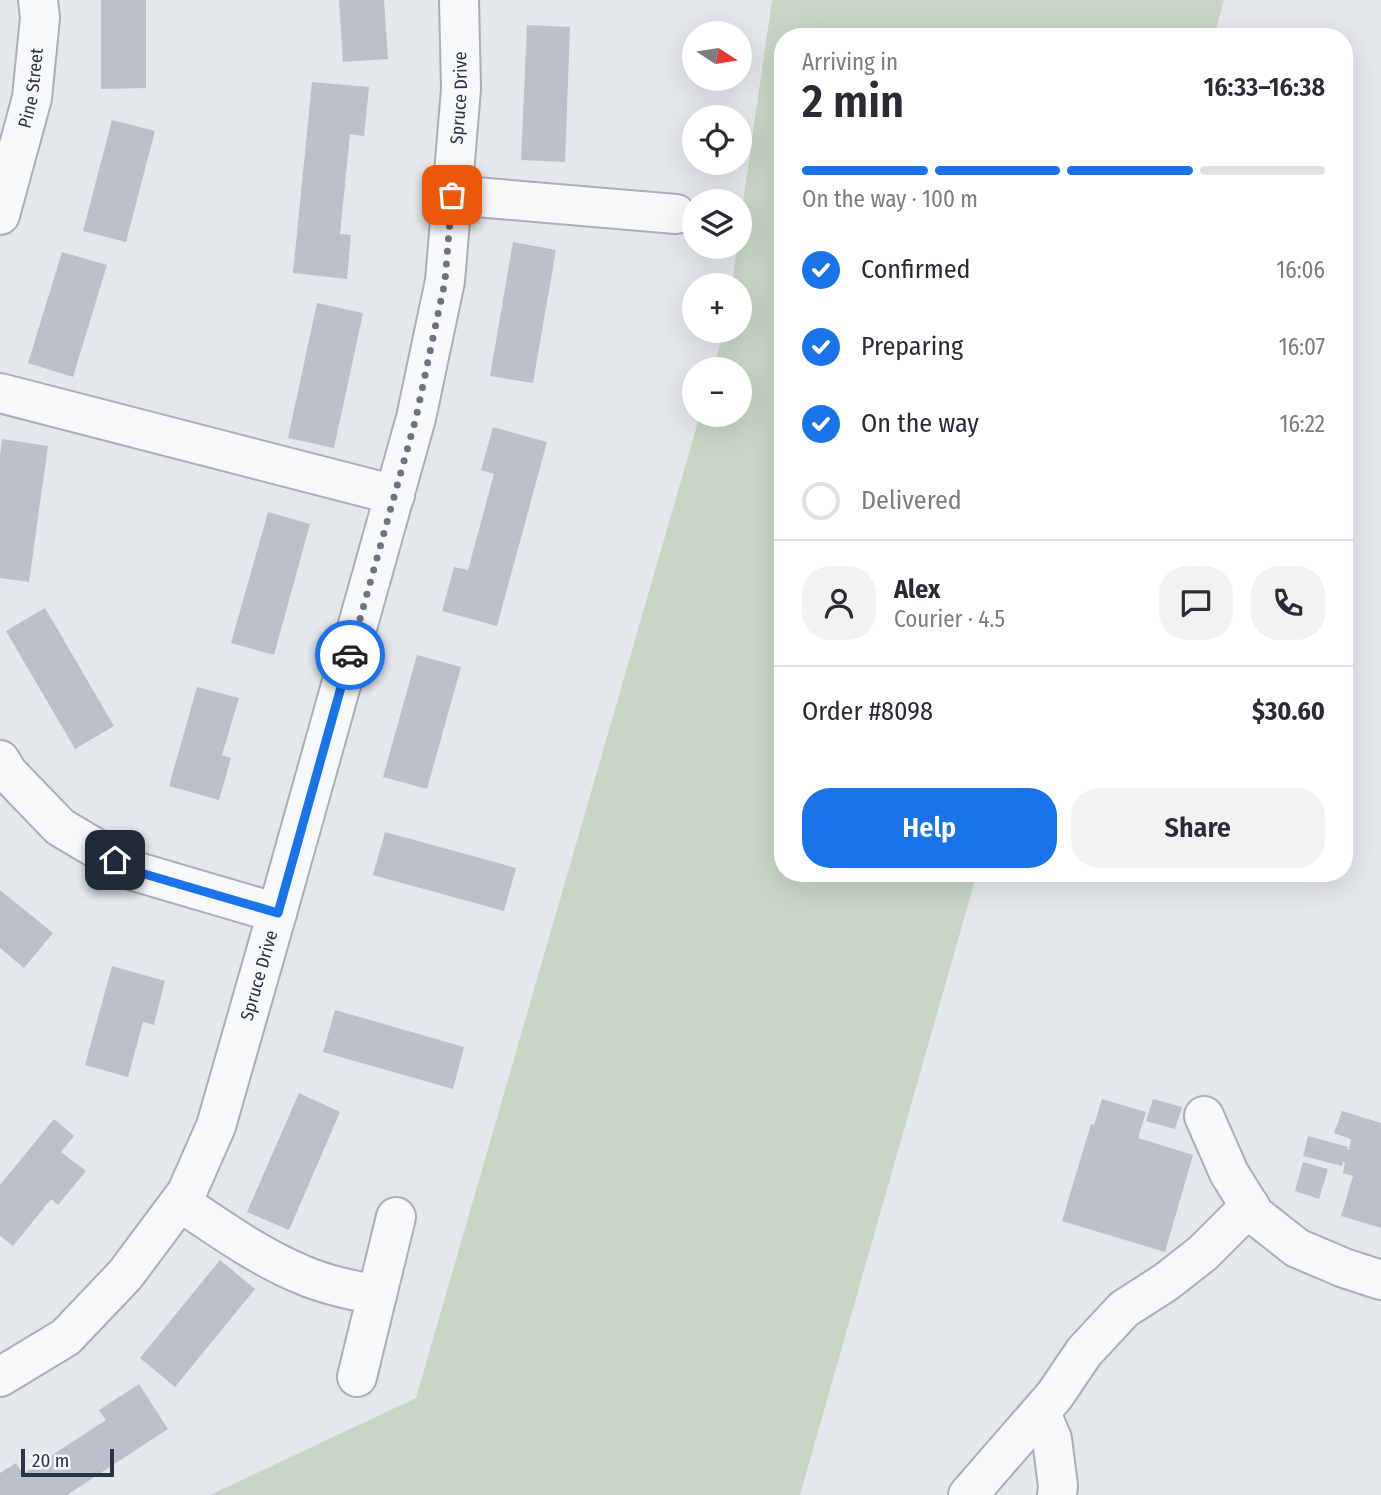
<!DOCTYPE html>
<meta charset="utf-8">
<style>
:root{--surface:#fff;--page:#f2f2f3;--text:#2b2b33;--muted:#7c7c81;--line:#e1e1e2;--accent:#1a73e8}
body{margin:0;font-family:"Fira Sans Condensed",sans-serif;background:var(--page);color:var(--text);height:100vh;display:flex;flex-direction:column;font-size:26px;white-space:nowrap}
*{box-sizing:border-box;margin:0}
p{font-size:23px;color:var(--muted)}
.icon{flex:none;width:38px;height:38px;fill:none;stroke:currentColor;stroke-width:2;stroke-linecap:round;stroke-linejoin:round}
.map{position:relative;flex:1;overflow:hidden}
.details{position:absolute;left:774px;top:28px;width:579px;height:854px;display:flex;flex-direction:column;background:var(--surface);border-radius:28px;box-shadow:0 7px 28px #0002}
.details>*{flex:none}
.needle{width:46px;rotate:102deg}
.buttons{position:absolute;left:682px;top:21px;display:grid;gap:14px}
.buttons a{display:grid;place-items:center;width:70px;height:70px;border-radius:50%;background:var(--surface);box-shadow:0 7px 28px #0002;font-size:35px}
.scale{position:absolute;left:21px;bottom:18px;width:93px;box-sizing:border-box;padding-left:7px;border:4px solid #2b3445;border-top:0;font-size:19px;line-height:24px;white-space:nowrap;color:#2b3445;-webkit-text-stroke:5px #f4f6f9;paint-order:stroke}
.pin{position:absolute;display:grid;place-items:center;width:60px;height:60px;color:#fff;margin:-30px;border-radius:14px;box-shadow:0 4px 10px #0006}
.courier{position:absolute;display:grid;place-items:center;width:70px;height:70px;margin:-35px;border:5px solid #1a73e8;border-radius:50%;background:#fff;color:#222;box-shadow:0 2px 9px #0007}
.headline em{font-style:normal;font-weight:600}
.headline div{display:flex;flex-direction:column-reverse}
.headline{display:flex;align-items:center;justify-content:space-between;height:119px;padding:0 28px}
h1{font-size:46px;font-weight:600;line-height:52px}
.bar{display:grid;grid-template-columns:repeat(4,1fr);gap:10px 7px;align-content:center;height:84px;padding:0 28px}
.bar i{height:9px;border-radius:5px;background:var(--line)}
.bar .active{background:var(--accent)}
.bar p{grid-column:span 4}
.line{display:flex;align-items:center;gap:18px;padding:0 28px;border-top:2px solid var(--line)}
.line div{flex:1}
.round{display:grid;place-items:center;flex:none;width:74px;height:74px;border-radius:28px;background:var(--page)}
ol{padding:0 28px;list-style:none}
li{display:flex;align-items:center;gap:21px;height:77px}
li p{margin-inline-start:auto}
li .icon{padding:7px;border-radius:50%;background:var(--accent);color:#fff;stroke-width:4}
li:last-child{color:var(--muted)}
li i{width:38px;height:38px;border:4px solid var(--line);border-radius:50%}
.cta{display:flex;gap:14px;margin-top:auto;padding:14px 28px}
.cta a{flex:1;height:80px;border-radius:28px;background:var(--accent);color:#fff;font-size:28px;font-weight:600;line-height:80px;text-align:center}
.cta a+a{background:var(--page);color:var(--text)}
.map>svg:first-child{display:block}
</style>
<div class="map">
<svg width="1381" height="1495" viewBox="0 0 1381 1495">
<rect width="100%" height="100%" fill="#e4e7ec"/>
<path fill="#c9d6c5" d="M772,0H1224L1214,37H782V873H977L800,1495H210L416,1398L700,415H740V369H713L724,331H740V285H732L737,247H740V223Z"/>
<path fill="#bbc0ca" d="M101,0H146V88L101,89Z
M339,0H384L388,59L343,62Z
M527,25L570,27L565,162L521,160Z
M312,82L369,87L364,136L350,134L340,234L351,235L347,279L293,273Z
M112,120L155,131L126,242L83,231Z
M513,242L556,250L533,383L490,376Z
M62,252L107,265L73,377L28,363Z
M317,303L363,313L334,448L288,438Z
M493,427L547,442L497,626L442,611L454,567L468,570L494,474L481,470Z
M2,439L48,446L29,582L0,578V456Z
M268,512L310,524L274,655L231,643Z
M45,608L114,726L75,749L6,631Z
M417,655L461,667L427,789L383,777Z
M197,687L239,698L222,755L231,758L219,800L169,786Z
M385,832L516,868L504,911L373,875Z
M0,890L53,933L24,968L0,948Z
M112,966L165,981L154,1025L143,1022L128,1077L85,1065Z
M335,1010L464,1047L453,1089L323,1052Z
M299,1093L340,1112L289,1230L247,1212Z
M1102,1099L1146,1112L1138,1138L1193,1155L1165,1252L1062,1221L1091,1124L1094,1125Z
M1153,1099L1182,1107L1175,1129L1146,1121Z
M1342,1111L1381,1123V1228L1341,1216L1353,1176L1343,1173L1345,1162H1343L1342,1166L1303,1156L1308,1136L1348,1147L1347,1149L1349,1150L1351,1139L1334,1133Z
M54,1119L74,1136L61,1152L86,1171L58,1205L51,1199L13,1246L0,1236V1185Z
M1303,1162L1328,1169L1319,1199L1295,1191Z
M220,1260L255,1289L175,1387L140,1358Z
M139,1384L168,1429L67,1495H0V1473L16,1463L23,1474L106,1420L99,1410Z"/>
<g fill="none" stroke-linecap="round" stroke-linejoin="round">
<g stroke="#a9aeb7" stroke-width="42">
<g id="minor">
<path d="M452,195L676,214"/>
<path id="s1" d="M0,215L32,98L40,18L38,0"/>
<path d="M0,393L395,495"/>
<path d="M0,760L8,773L60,827L134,871L277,913"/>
<path d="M1204,1116L1229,1173L1255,1215L1297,1248L1344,1268L1381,1280"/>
<path d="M180,1202C219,1228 259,1257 303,1275C326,1285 352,1290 377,1295"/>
<path id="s2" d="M0,1377L66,1337L125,1275L187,1192L216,1126L277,913L416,418L445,281L461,89L459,0"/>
<path d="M357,1377L396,1217"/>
<path d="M1041,1413L1052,1439L1058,1486L1057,1495"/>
<path d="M968,1495L1055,1395L1084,1352L1124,1309L1166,1282L1203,1253L1250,1206"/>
</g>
</g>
<use href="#minor" stroke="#f7f8fa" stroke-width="38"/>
</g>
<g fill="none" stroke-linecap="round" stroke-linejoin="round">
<path stroke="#6c737f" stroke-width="7" stroke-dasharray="0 12.6" d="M350,655L416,418L445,281L452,195"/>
<path stroke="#1a73e8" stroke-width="9" d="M115,860L134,871L278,913L350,655"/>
</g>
<g text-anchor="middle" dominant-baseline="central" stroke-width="5" stroke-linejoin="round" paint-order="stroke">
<g font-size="18" fill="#2b3445" stroke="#f4f6f9">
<text stroke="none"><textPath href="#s1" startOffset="131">Pine Street</textPath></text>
<text stroke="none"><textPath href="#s2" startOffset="1398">Spruce Drive</textPath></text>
<text stroke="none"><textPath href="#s2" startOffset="495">Spruce Drive</textPath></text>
</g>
</g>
</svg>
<div class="buttons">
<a><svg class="needle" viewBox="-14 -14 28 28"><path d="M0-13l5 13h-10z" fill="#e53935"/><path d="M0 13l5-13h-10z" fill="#7c7c81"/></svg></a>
<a><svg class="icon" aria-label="locate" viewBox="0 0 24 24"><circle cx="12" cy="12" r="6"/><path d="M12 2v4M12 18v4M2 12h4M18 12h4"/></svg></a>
<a><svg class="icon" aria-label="layers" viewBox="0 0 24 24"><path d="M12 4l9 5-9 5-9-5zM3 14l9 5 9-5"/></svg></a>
<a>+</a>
<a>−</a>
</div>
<div class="scale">20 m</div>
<div class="pin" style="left:452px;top:195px;background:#ea580c"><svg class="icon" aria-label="bag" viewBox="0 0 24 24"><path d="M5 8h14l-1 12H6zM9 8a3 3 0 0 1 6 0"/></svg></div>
<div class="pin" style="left:115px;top:860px;background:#1f2937"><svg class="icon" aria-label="home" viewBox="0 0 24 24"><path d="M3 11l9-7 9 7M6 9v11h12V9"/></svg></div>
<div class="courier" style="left:350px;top:655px"><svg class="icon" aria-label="car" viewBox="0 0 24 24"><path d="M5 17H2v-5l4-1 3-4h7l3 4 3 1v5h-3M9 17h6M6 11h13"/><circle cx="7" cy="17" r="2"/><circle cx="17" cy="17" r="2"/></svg></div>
<section class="details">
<div class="headline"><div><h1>2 min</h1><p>Arriving in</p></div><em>16:33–16:38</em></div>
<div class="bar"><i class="active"></i><i class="active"></i><i class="active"></i><i></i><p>On the way · 100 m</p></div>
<ol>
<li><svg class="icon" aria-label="check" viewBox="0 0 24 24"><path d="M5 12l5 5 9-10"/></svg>Confirmed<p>16:06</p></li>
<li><svg class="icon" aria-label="check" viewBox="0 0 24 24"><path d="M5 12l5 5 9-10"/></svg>Preparing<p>16:07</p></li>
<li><svg class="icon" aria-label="check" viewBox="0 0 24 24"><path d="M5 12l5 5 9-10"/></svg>On the way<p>16:22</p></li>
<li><i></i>Delivered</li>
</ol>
<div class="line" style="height:126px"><a class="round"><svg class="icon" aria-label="person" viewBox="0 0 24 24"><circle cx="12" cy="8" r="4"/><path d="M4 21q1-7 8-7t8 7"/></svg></a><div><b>Alex</b><p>Courier · 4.5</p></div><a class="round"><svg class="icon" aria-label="chat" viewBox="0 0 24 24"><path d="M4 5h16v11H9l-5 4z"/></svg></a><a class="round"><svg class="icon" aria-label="phone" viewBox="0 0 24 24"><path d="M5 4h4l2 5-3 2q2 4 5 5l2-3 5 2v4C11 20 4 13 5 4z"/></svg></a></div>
<div class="line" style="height:91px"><div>Order #8098</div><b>$30.60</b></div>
<div class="cta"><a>Help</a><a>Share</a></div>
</section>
</div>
